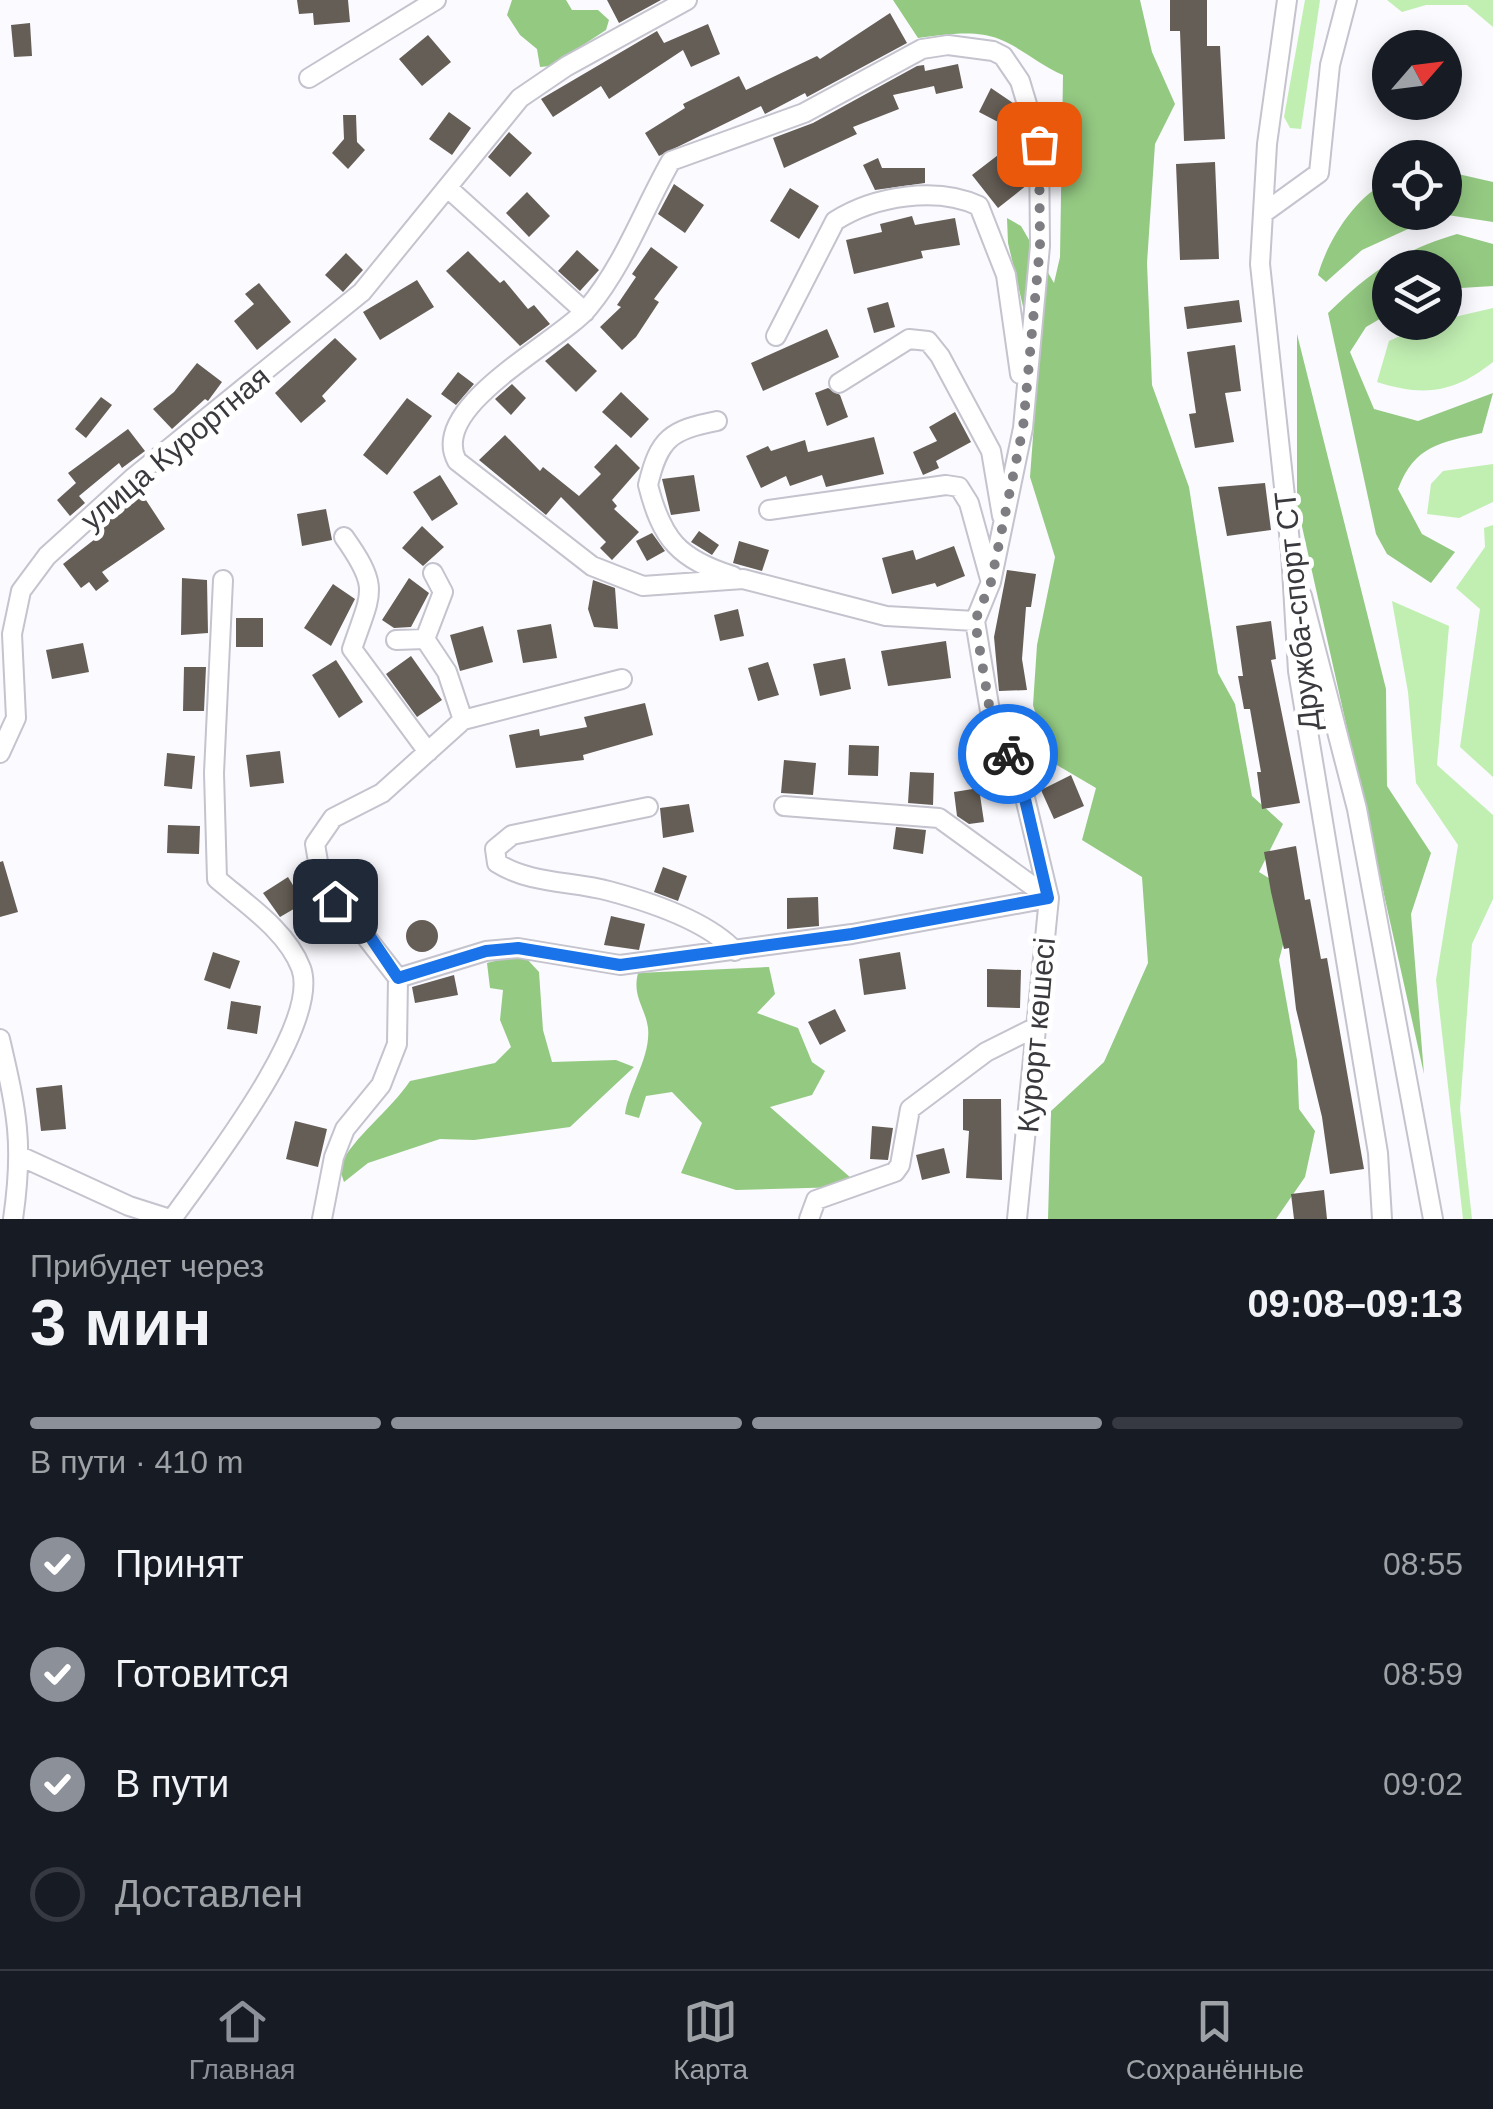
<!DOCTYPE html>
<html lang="ru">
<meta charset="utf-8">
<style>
:root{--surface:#171b24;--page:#20242c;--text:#f1f3f6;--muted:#9ea1a6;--line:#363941;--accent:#8c9099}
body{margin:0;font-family:Helvetica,sans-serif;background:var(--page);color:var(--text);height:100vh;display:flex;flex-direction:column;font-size:38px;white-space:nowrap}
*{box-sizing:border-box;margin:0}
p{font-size:32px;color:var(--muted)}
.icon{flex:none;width:55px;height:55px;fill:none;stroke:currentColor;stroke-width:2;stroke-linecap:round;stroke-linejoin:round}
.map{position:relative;height:1219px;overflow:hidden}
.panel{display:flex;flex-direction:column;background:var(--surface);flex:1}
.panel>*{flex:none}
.needle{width:65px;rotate:62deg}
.buttons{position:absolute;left:1372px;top:30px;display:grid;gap:20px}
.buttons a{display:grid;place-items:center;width:90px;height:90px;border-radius:50%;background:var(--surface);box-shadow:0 5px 25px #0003;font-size:50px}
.pin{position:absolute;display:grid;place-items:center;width:85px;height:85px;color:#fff;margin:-42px;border-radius:20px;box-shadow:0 5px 15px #0006}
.courier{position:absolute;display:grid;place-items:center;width:100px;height:100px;margin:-50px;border:8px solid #1a73e8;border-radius:50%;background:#fff;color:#222;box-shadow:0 2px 12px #0007}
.overview em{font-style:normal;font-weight:700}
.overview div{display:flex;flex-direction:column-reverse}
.overview{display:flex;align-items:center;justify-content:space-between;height:170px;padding:0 30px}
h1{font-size:65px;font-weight:700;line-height:75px}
.bar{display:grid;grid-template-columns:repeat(4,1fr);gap:15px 10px;align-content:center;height:120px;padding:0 30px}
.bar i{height:12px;border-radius:8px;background:var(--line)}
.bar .selected{background:var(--accent)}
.bar p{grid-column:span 4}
ol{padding:0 30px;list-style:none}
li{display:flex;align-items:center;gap:30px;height:110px}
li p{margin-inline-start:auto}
li .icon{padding:10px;border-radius:50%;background:var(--accent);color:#fff;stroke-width:4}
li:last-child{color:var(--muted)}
li i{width:55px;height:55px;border:5px solid var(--line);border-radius:50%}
.menu{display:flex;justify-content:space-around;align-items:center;height:140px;border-top:2px solid var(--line);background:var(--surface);font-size:28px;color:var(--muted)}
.menu a{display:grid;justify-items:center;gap:5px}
.menu .selected{color:var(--accent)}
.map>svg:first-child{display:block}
</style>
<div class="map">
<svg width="1493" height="1219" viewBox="0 0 1493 1219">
<rect width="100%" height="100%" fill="#fafaff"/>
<path fill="#c1efb2" d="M1305,0H1320L1301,129L1290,128L1284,117Z
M1387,0H1493V27L1467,5H1426L1402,12Z
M1493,308V362C1454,393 1424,397 1377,382L1389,341L1429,323Z
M1493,464V502L1459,518L1427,514L1431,484L1443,471Z
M1493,525V777L1460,747L1480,609L1456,588L1485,547L1484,528Z
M1392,601L1449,626L1437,765L1493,815V899L1472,944L1460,1109L1472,1219H1463L1436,980L1458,845L1416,783L1408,692Z"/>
<path fill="#94c982" d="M512,0H566L572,10H598L609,20L606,30L551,66L540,67L537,49L520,35L507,15Z
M893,0H1140L1152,52L1175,104L1155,144L1147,263L1152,385L1189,487L1218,673L1235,704L1252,796L1283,824L1259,872L1296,895L1279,960L1297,1060L1299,1109L1315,1131L1305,1177L1276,1219H1048L1051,1111L1104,1062L1148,963L1142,877L1082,840L1096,788L1050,761L1033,705L1037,645L1055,557L1030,477L1038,370L1008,243L1007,218L1021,226L1054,283L1060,257L1063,75C1040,65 1020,47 999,39C975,29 943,35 918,38Z
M1445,171L1493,182V222L1441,214L1362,250L1326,282L1318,275C1327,242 1356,194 1390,181V212H1445Z
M1457,234L1493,244V286L1445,289V268H1390V313L1366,327L1350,352L1374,409L1418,421L1493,393L1482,433C1440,443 1415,445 1398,489L1422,534L1455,552L1431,583L1387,554L1376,534L1328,313C1370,272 1400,251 1457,234Z
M1297,334L1386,689L1387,786L1431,853L1411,914L1424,1074L1297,504Z
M506,958L527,959L539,972L543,1030L552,1062L616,1060L634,1067L570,1127L474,1140L440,1139L368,1163L344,1182L339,1167C355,1135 389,1112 410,1081L495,1063L511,1047L500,1020L503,990L490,988L487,963Z
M769,967L775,994L757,1013L798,1028L812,1062L825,1071L812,1095L770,1107L851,1178L843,1187L736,1190L681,1173L702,1123L672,1092L646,1096L639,1118L625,1114C629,1086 651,1057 648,1028C645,1006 632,997 638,973Z"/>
<path fill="#655e56" d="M297,0H348L350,22L314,25L313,13L299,14Z
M607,0H661L619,23Z
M1170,0H1207V46H1220L1225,139L1184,141L1180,31H1170Z
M890,13L907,43L807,97L805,93L765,114L761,106L659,156L645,133L685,108L683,104L739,76L746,90L817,56L820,59Z
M30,23L32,56L14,57L11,25Z
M708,24L720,54L691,67L683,50L609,99L601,86L553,117L541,99L657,31L664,43Z
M428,35L451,62L422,86L399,59Z
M958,64L963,88L936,94L934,86L893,95L899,109L853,127L857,134L784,168L773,138L813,123L917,66L924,65L925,71Z
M991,88L1013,103L1021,129L1008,136L1000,123L979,112Z
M449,112L471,128L452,155L429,139Z
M343,115H356L357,142L365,150L348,169L332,153L344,139Z
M509,132L532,153L510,177L488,157Z
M1002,152L1027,185L998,208L972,175Z
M878,158L882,168H925V183L875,190L863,165Z
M1215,162L1219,259L1180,260L1176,164Z
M674,184L704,205L685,233L658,214Z
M790,188L819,206L799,239L770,221Z
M527,192L550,216L529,237L506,213Z
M912,216L915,225L955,218L960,245L921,251L923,258L854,274L846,240L882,232L880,224Z
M651,247L678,267L654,299L659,302L636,337L622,350L600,327L621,307L617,305L636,277L632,274Z
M577,250L599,270L580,291L558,271Z
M468,251L500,283L504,280L528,309L534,305L550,324L520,346L446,271Z
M346,253L363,270L343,292L325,275Z
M417,280L434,307L380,340L363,312Z
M259,283L291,322L257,350L234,321L254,304L245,294Z
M1239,300L1242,322L1187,329L1184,307Z
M888,302L895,327L874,333L867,308Z
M827,329L839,357L763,391L751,363Z
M335,338L357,359L322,396L326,401L301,423L275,393Z
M568,343L597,371L576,392L545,361Z
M1235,345L1241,391L1225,393L1234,442L1195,448L1189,414L1196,413L1187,352Z
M197,363L222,382L208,401L205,399L172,429L153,409L174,392Z
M458,372L474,384L456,405L441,394Z
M512,384L526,398L511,415L495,399Z
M828,388L840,395L848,417L827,426L815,393Z
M621,392L649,419L631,438L602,412Z
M101,397L112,405L86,438L75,429Z
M407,398L432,416L387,475L363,455Z
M955,412L971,442L936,461L939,468L923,475L913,452L937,441L929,427Z
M128,429L145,451L122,468L119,463L79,496L85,503L70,516L57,500L76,483L68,473Z
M505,435L540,471L543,467L579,496L601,474L594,467L616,444L640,468L612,500L617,506L614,509L639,532L612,560L600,548L606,542L561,497L546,515L479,460Z
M874,437L884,474L826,487L822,475L790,486L786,476L761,488L746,456L768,446L771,451L805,440L808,452Z
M440,475L458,504L432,521L413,492Z
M694,475L700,511L671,515L662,479Z
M1265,483L1271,530L1227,536L1218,487Z
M142,494L165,529L102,572L109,581L96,591L89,582L81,588L63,564L104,532L99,525L113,513Z
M326,509L332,540L302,546L297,514Z
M422,526L444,547L423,566L402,548Z
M699,531L719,545L712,555L691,542Z
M652,533L665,551L647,561L636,541Z
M739,541L769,550L762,571L733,563Z
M954,546L965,576L937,587L935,583L892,594L882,558L913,550L916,560Z
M1007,570L1036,574L1031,607H1026L1022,659L1027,690L999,691L994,637Z
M182,578L207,580L208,633L181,635Z
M409,578L429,593L411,627L394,628L382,620Z
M593,580L615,588L618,629L594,627L588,609Z
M333,584L355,599L331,646L304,628Z
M738,609L744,636L720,641L714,615Z
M236,618H263V647H236Z
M1271,621L1276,659L1271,660L1300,803L1262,809L1257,772H1261L1250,709H1244L1238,676H1243L1236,626Z
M551,624L557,658L523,663L517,630Z
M483,626L493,662L460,671L450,635Z
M946,641L951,678L888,686L881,651Z
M83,643L89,672L52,679L46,650Z
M411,656L442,700L417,717L386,674Z
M845,658L851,689L820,696L813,664Z
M336,660L363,702L339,718L312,675Z
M768,662L779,695L758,701L748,668Z
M184,667H206L204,711H183Z
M645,703L653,735L583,755L584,760L516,768L509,735L539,729L540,736L587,727L584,717Z
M849,745L879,746L878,776L848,775Z
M280,751L284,783L250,787L246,755Z
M167,753L195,756L192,789L164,786Z
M784,760L816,763L813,795L781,793Z
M910,772L934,773L933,805L908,803Z
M1071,775L1084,806L1054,819L1041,790Z
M979,788L984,822L969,824L957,816L954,792Z
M689,804L694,832L663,838L660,808Z
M168,825L200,826L199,854L167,853Z
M896,827L926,830L923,854L893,849Z
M1296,846L1305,900L1310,899L1321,959L1327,958L1364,1169L1330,1174L1322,1117L1296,1009L1289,948L1284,949L1271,892L1264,852Z
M3,861L18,912L0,917V862Z
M663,867L687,876L678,901L654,892Z
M288,877L304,903L280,917L263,893Z
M818,897L819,926L787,929V898Z
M611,916L645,924L639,950L604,945Z
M406 936a16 16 0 1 1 32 0a16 16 0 1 1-32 0Z
M213,952L240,961L230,989L204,980Z
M900,952L906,989L864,995L859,959Z
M987,969L1021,970L1020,1008L987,1007Z
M454,975L458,995L415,1003L412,987Z
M231,1001L261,1006L257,1034L227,1029Z
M835,1009L846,1031L820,1045L808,1022Z
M62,1085L66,1129L41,1131L36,1088Z
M963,1099H1001L1002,1180L966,1178L969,1131L963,1130Z
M295,1121L327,1129L318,1167L286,1159Z
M872,1126L893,1128L888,1160L870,1159Z
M944,1148L950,1173L922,1180L916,1155Z
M1324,1190L1327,1219H1294L1291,1194Z"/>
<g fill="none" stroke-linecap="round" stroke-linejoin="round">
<g stroke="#c4c3ce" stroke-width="22">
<path id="minor" d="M1287,0L1267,144L1260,264L1291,552L1298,671L1378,1153L1382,1219
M309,78L436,0
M449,189L585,312
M1265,212L1319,173L1330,65L1347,0
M776,336L835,221C874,196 937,186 979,206L1006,275L1020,374
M839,383L909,339L928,341L940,356L991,451L1002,516
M717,421C671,430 659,438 648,485C662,540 679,559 733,576
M769,510L946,485L959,487L969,503L990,579
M344,537C381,589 371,592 352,649L428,752
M433,573L443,592L425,639L447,672L463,720
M1302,596L1357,809L1433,1219
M975,621L886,616L743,579L643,586L592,566L457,461C427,406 561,341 588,308C625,263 643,210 671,161L804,113L922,49L948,45L993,51L1003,56L1020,81L1039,144L1040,246L1023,428L991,582L975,621L991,717L1021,781L1049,898L1017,1219
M396,640L425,639
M0,753L16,718L12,634L21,591L47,556L134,477L362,292L520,98L567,66L687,0
M784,806L939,818L1049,898
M648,807L512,835L495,849L497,863C530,884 572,881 609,891C650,902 707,921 735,951
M398,978L321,879L315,844L333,818L382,793L463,720L622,679
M0,1039C17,1112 24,1144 13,1219
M22,1157L129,1206L170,1219
M172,1219C205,1172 322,1025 301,968C287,931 246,904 217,879L214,773L223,580
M322,1219L334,1157L345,1129L381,1085L397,1044L398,978L486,951L518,948L620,965L852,934L1049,898
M809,1219L816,1200L895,1172L900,1165L910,1109L986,1052L1036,1027"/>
</g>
<use href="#minor" stroke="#fff" stroke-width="18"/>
</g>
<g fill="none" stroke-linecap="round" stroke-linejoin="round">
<path stroke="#7d7d82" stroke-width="10" stroke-dasharray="0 18" d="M1008,754L991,717L975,621L991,582L1023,428L1040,246L1039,144"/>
<path stroke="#1a73e8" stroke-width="12" d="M335,901L369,935L398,978L486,951L518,948L620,965L852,934L1048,898L1021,782L1008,754"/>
</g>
<g text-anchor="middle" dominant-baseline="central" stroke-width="10" stroke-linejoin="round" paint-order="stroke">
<g font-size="30" fill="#3a3a3e" stroke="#fff">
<text transform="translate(175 448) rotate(-40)">улица Курортная</text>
<text transform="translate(1297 611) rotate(-96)">Дружба-спорт СТ</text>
<text transform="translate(1036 1035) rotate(-85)">Курорт көшесі</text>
</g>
</g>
</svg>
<div class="buttons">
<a><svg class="needle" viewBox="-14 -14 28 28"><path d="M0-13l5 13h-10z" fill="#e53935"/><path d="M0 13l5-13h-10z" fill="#9ea1a6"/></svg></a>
<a><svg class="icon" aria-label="locate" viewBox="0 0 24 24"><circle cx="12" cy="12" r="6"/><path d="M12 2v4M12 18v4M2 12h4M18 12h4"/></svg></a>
<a><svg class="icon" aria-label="layers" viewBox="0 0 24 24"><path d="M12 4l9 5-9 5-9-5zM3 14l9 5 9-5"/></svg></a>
</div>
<div class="pin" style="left:1039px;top:144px;background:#ea580c"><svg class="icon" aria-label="bag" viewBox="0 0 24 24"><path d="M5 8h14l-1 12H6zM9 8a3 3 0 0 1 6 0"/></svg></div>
<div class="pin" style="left:335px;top:901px;background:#1f2937"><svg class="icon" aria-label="home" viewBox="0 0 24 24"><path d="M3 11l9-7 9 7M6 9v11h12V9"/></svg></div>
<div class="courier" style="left:1008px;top:754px"><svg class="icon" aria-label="bike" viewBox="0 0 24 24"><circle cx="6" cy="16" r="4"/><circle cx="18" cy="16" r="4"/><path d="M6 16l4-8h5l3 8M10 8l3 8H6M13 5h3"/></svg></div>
</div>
<section class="panel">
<div class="overview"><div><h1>3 мин</h1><p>Прибудет через</p></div><em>09:08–09:13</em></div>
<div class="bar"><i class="selected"></i><i class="selected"></i><i class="selected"></i><i></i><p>В пути · 410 m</p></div>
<ol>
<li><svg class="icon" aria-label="check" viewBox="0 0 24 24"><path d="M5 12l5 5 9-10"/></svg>Принят<p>08:55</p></li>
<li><svg class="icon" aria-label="check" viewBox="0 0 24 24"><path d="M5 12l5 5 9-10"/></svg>Готовится<p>08:59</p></li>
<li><svg class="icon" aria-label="check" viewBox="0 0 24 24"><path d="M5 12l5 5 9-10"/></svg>В пути<p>09:02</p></li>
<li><i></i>Доставлен</li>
</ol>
</section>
<nav class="menu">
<a class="selected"><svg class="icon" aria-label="home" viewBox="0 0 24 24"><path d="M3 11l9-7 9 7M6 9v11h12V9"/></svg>Главная</a>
<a><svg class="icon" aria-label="map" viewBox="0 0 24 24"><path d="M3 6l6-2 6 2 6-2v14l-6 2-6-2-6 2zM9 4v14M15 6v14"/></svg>Карта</a>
<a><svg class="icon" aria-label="saved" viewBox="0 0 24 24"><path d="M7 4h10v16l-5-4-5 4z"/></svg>Сохранённые</a>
</nav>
